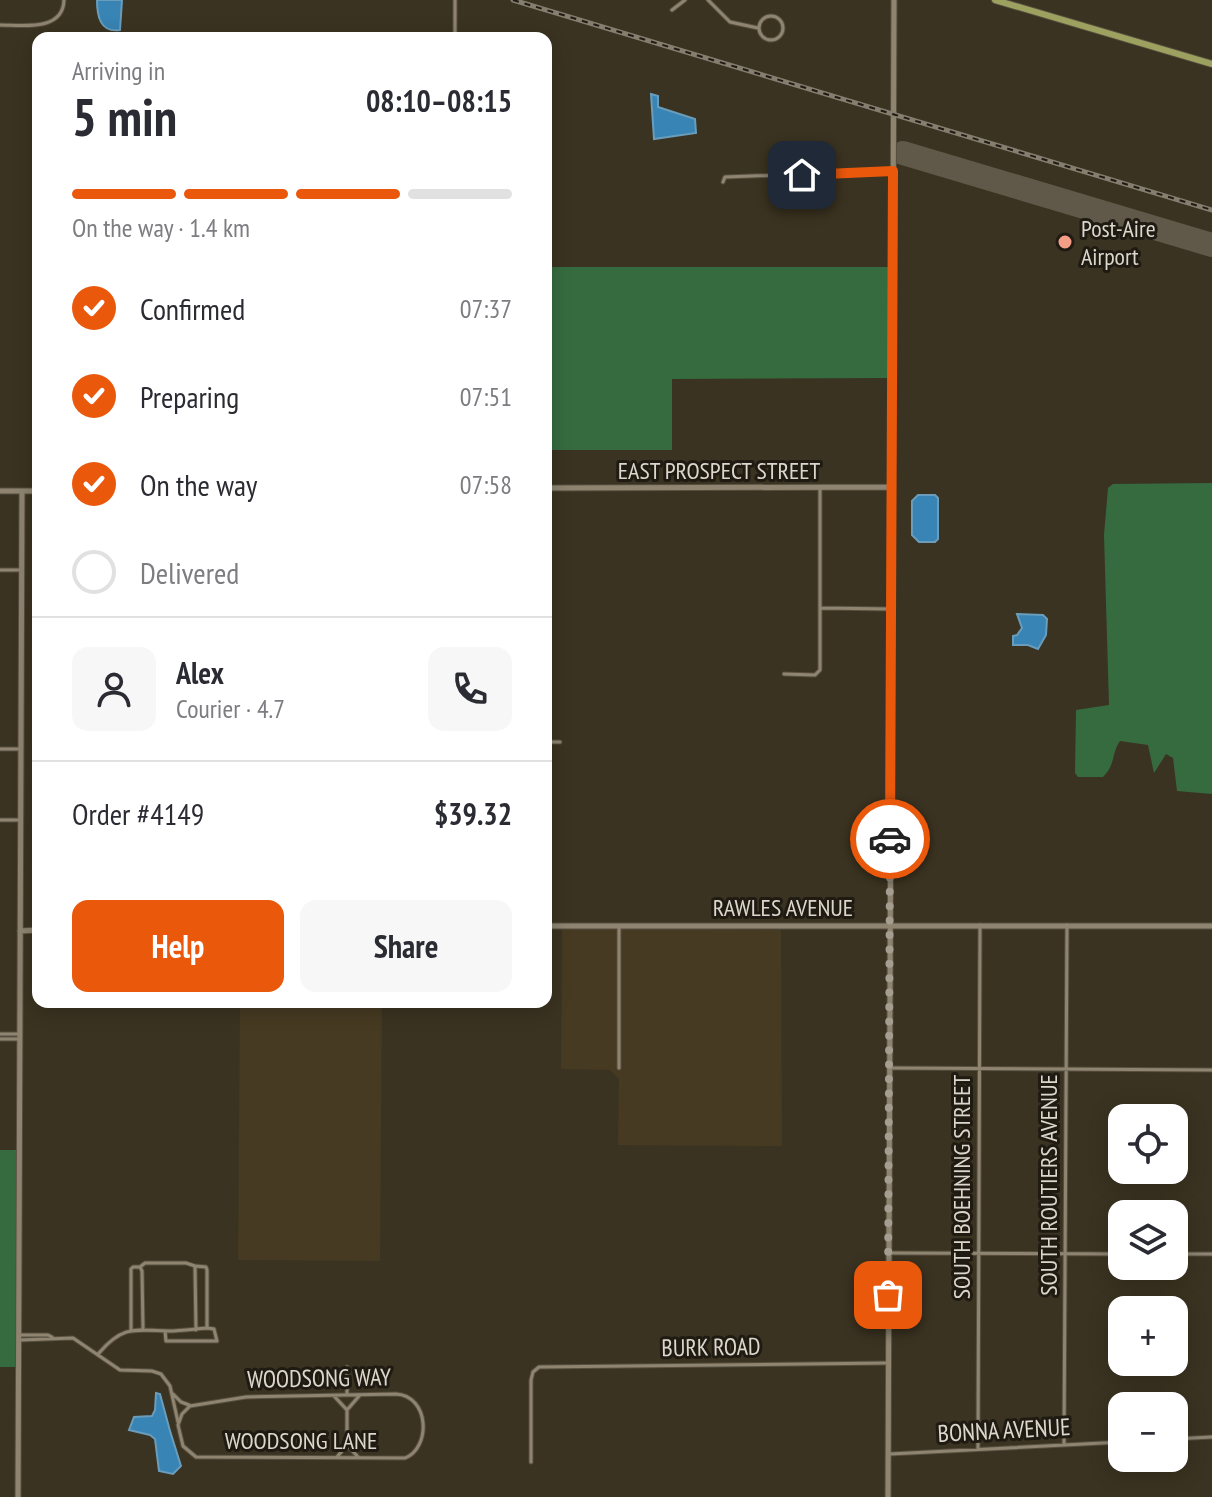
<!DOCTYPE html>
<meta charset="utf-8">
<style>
:root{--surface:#fff;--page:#f7f7f7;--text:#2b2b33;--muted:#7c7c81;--line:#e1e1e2;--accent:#ea580c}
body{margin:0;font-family:"PT Sans Narrow",sans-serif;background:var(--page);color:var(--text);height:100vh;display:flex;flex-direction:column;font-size:30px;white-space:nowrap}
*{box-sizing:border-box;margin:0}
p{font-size:26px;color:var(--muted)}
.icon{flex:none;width:44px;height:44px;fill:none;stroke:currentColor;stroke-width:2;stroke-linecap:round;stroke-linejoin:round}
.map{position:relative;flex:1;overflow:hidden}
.sheet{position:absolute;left:32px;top:32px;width:520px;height:976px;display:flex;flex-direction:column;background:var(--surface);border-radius:16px;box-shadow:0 4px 20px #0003}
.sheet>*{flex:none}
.controls{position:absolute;left:1108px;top:1104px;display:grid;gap:16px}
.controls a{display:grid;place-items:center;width:80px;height:80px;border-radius:16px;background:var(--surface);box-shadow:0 4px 20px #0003;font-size:40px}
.pin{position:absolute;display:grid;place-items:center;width:68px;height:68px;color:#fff;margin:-34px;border-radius:16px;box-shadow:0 4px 12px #0006}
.courier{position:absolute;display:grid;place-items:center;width:80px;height:80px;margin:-40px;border:6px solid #ea580c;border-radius:50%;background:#fff;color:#222;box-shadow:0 2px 10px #0007}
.summary em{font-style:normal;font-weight:700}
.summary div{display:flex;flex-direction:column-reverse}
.summary{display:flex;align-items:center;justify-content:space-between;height:136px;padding:0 40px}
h1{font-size:52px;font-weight:700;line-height:60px}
.bar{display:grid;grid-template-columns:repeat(4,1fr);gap:12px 8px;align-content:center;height:96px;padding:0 40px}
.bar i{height:10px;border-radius:6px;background:var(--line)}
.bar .active{background:var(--accent)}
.bar p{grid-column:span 4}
.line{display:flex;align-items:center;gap:20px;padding:0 40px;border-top:2px solid var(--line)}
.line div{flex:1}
.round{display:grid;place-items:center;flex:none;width:84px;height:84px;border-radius:16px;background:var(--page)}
ol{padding:0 40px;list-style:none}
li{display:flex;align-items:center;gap:24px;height:88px}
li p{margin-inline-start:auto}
li .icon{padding:8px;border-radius:50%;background:var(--accent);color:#fff;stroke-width:4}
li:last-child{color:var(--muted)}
li i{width:44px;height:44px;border:4px solid var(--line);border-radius:50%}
.action{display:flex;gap:16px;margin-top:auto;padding:16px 40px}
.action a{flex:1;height:92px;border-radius:16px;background:var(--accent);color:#fff;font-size:32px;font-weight:700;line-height:92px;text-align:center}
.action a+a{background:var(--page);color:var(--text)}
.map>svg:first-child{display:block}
</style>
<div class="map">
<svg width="1212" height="1497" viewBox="0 0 1212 1497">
<rect width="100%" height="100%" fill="#3b3321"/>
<path fill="#463a22" d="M562,928L781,930L782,1146L618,1145L619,1079L610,1070L561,1069Z
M240,1002H382L380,1261L238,1260Z"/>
<path fill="#366b3f" d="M546,267H890V378L672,379V450H546Z
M1212,483V794L1177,791L1173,758L1166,754L1154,773L1148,745L1120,741C1111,754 1116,764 1103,777H1078L1075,773L1076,710L1109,705L1104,535L1108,488L1113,484Z
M0,1150H19L18,1367H0Z"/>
<path fill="#3884b4" stroke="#699dbb" stroke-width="2" d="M97,0H122L120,30C100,33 97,16 97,0Z
M651,94L658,96V107L695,119L696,133L654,139Z
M918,495H935L938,498V539L935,542H919L912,535V501Z
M1017,614L1043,615L1047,619L1046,635L1038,649L1028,645H1013V636L1017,635L1022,628Z
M156,1393L160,1394C166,1418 173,1442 181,1466L173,1474L159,1471L155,1439L150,1435L129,1430L134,1417L152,1416L155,1410Z"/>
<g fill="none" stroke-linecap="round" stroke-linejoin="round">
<path stroke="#605848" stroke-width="24" d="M903,153L1212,245"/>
<g stroke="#564f40" stroke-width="5">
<path id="street" d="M708,0L730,22L758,28
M672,10L685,0
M759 28a12 12 0 1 1 24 0a12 12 0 1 1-24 0Z
M0,25C22,25 63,32 64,0
M455,38V0
M723,182L725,177L893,171
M0,570H22
M820,608L891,609
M784,674L815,675L820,670V487
M546,742H560
M0,749H20
M0,820H20
M619,926V1068
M0,1034H20
M0,1039H20
M892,1068L1212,1070
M890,1253L1122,1254
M1174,1254H1212
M195,1266L206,1267L207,1270V1328
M140,1267L145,1263H186L195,1266L196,1330
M131,1330V1269L133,1267H140L142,1271L143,1328
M165,1331L166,1341H217L214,1329L207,1328
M20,1335H48L52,1337
M20,1340L73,1338L120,1370L152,1371L161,1374L170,1386L178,1422
M99,1353C123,1325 135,1330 168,1331C181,1331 194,1329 207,1328
M347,1367V1395
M173,1394L181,1402L189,1405
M396,1394C430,1396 431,1448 405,1458L196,1457L183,1446L178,1425L182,1414L190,1406L246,1397Z
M334,1396L347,1410
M347,1410V1445
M347,1410L360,1395
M1174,1439L1212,1437
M347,1445L358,1457
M1064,1445L1067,925
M978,1449L980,925
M890,1454L1122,1442
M337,1457L347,1445
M531,1462V1380L533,1372L539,1367L888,1363"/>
</g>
<g stroke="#564f40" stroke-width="7">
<path id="secondary" d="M546,488L892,487
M0,491H38
M546,926H1212
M20,931L38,930
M18,1497L22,492
M888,1497L894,0"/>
</g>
<g stroke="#564f40" stroke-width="8">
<path id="primary" d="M995,0L1212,64"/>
</g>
<use href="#street" stroke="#8e8470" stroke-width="3"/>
<use href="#secondary" stroke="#8e8470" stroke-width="5"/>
<use href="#primary" stroke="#9da15f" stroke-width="6"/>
<g stroke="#857e6f" stroke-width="5">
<path id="rail" d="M513,0L1212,210"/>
</g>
<use href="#rail" stroke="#1f1b13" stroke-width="2" stroke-dasharray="6" stroke-linecap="butt"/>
</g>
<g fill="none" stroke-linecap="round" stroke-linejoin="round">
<path stroke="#a49d90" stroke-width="8" stroke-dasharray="0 14.4" d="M888,1295L890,839"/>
<path stroke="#ea580c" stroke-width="10" d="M802,175L893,171L890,839"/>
</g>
<circle fill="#f49e86" stroke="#1f1b13" stroke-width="3" cx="1065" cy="242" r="8"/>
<g text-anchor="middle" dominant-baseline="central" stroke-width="6" stroke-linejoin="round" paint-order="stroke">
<g font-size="24" fill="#dcd6cc" stroke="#1f1b13" text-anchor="start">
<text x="1081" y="228">Post-Aire<tspan x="1081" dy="28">Airport</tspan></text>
</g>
<g font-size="24" fill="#dcd6cc" stroke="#1f1b13">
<text x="719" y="470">EAST PROSPECT STREET</text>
<text x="783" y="907">RAWLES AVENUE</text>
<text transform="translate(1048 1185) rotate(-90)">SOUTH ROUTIERS AVENUE</text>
<text transform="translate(961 1187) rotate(-90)">SOUTH BOEHNING STREET</text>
<text transform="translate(711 1347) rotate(-1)">BURK ROAD</text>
<text transform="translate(319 1378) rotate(-1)">WOODSONG WAY</text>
<text transform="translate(1004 1430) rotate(-3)">BONNA AVENUE</text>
<text x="301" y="1440">WOODSONG LANE</text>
</g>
</g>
</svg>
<div class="controls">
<a><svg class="icon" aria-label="locate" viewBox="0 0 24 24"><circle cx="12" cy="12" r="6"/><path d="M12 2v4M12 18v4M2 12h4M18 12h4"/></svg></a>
<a><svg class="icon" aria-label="layers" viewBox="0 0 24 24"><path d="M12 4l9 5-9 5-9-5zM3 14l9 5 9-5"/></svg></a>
<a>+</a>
<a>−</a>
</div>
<div class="pin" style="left:888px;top:1295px;background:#ea580c"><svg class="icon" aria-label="bag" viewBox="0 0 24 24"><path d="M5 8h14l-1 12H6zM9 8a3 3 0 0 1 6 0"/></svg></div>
<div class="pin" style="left:802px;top:175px;background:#1f2937"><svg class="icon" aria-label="home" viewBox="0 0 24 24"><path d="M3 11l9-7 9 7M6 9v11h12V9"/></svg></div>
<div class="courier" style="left:890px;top:839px"><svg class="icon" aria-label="car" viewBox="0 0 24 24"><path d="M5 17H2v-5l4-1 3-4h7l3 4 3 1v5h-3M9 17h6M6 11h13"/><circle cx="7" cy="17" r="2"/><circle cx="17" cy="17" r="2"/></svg></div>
<section class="sheet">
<div class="summary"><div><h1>5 min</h1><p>Arriving in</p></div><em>08:10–08:15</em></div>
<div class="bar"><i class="active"></i><i class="active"></i><i class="active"></i><i></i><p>On the way · 1.4 km</p></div>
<ol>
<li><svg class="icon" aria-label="check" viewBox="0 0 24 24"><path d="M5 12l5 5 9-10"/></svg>Confirmed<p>07:37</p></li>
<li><svg class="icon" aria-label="check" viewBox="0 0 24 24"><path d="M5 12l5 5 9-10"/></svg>Preparing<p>07:51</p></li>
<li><svg class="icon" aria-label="check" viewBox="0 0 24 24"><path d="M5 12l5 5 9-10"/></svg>On the way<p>07:58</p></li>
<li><i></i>Delivered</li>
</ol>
<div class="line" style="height:144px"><a class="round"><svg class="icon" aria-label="person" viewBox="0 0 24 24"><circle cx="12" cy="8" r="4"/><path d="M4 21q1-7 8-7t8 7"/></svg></a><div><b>Alex</b><p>Courier · 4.7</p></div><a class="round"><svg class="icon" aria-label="phone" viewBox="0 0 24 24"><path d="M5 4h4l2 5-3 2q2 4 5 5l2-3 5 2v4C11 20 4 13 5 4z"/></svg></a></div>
<div class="line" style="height:104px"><div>Order #4149</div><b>$39.32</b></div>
<div class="action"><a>Help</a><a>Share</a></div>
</section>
</div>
